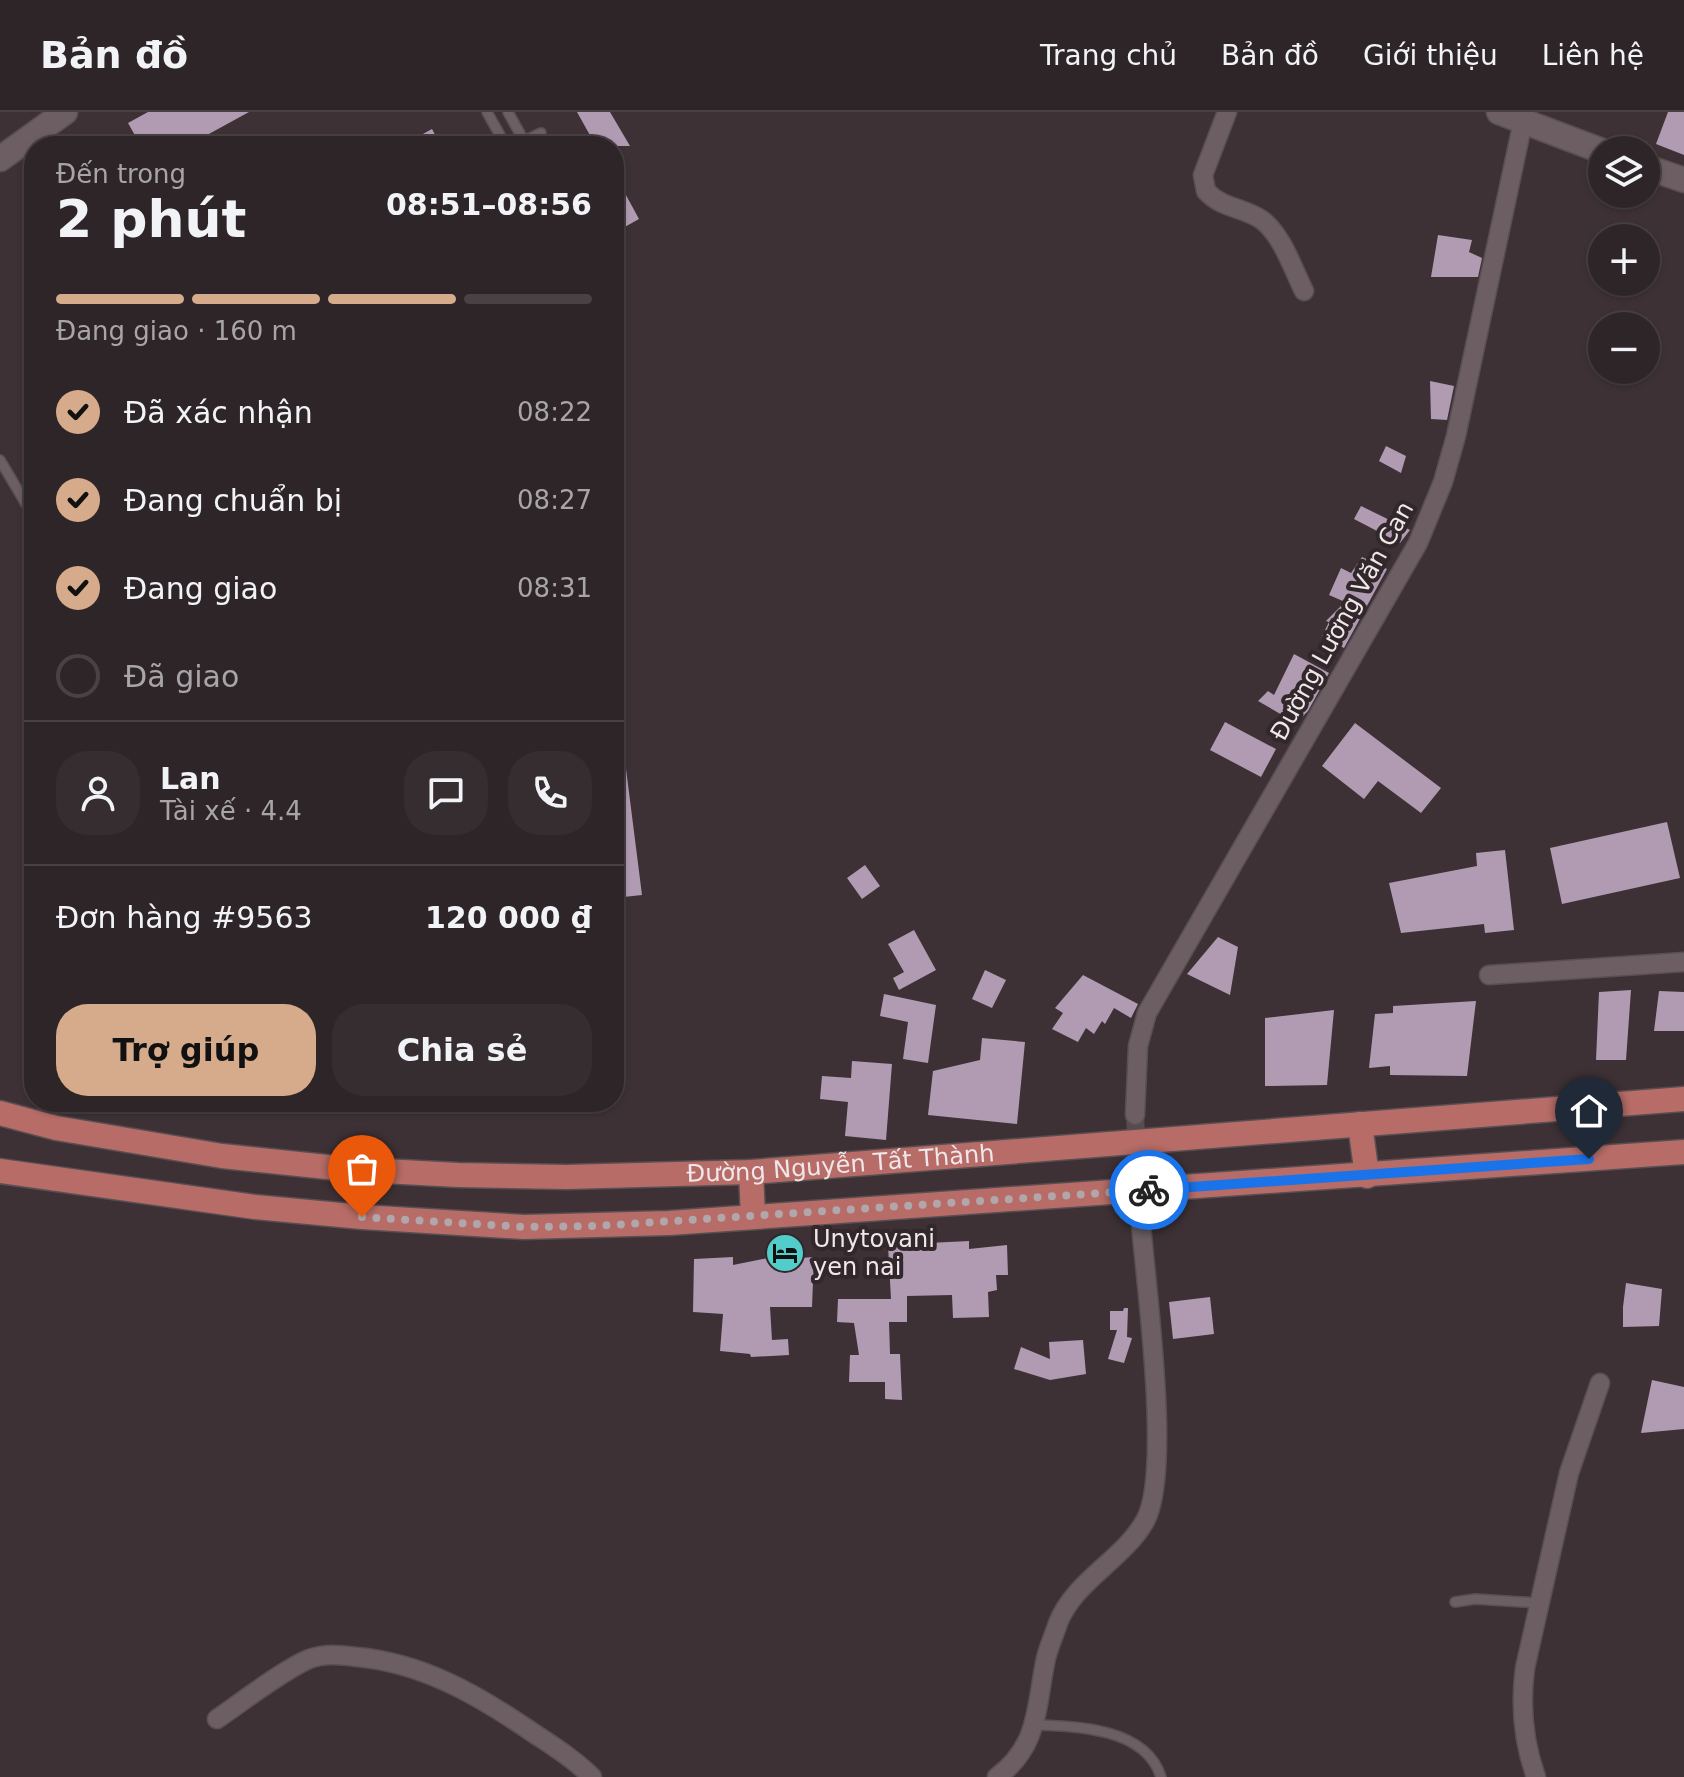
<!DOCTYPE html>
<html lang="vi">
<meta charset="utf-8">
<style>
:root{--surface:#2e2528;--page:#362d30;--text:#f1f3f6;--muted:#a7a5a8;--line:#494245;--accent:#d6ab8b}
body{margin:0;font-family:"DejaVu Sans",sans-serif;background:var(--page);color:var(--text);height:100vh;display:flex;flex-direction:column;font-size:30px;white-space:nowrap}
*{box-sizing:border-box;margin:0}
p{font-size:26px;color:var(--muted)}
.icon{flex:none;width:44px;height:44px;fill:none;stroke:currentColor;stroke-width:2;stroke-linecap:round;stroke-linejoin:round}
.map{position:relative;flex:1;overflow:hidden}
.side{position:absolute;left:24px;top:24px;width:600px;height:976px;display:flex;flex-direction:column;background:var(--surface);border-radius:32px;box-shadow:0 2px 6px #0004,0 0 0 2px var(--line)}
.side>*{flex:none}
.controls{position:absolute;left:1588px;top:24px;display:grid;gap:16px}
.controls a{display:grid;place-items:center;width:72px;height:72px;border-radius:50%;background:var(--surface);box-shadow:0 2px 6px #0004,0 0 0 2px var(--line);font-size:40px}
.pin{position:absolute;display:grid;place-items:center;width:68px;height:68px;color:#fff;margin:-82px -34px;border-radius:50% 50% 50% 0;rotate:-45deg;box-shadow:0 0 8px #0007}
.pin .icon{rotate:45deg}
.courier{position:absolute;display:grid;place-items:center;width:80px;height:80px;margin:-40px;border:6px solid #1a73e8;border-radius:50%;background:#fff;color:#222;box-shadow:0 2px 10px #0007}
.head em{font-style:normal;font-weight:700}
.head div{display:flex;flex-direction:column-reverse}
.head{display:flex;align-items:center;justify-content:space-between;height:136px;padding:0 32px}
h1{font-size:52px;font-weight:700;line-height:60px}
.bar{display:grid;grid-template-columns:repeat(4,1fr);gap:12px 8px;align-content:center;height:96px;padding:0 32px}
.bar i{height:10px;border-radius:6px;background:var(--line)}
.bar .current{background:var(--accent)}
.bar p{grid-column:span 4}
.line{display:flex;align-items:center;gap:20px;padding:0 32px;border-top:2px solid var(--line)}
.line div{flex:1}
.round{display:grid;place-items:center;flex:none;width:84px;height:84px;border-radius:32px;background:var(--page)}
ol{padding:0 32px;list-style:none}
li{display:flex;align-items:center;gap:24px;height:88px}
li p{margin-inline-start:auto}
li .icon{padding:8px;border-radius:50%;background:var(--accent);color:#111;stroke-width:4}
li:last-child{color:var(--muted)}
li i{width:44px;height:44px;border:4px solid var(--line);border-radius:50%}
.button{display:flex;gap:16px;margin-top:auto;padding:16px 32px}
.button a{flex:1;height:92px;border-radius:32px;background:var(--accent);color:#111;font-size:32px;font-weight:700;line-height:92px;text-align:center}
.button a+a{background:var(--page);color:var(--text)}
header{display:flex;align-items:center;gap:48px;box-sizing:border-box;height:112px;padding:0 40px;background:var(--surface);border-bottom:2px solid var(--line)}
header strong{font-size:38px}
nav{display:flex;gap:44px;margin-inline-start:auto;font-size:28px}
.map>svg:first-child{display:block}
</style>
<header>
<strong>Bản đồ</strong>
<nav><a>Trang chủ</a><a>Bản đồ</a><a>Giới thiệu</a><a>Liên hệ</a></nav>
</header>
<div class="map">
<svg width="1684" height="1665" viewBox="0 0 1684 1665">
<rect width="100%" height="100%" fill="#3d3135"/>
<path fill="#b19bb3" d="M148,0H249L187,34H141L128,11Z
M577,0H610L630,34H596Z
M1668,0H1684V43L1656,32Z
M432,17L441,34H401Z
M614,61L639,107L614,121Z
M1438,123L1472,128L1469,140L1482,146L1478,165H1431Z
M1430,269L1454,274L1447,308L1431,307Z
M1386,334L1406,344L1401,361L1379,349Z
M1361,394L1410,418L1400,431L1354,407Z
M1362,445L1387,457L1344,536L1322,524L1329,510L1326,509L1345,490L1329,483L1341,456L1351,461Z
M1294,542L1329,561L1308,599L1296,611L1258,589L1268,579L1274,583Z
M1225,610L1276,637L1261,665L1210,638Z
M1355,611L1441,676L1421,701L1378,669L1364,687L1322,654Z
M623,633L642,783L614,786V634Z
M1667,710L1680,766L1562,792L1550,736Z
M1505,738L1514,818L1485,821L1484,812L1401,821L1389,771L1477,754L1476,741Z
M865,753L880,774L862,787L847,766Z
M914,818L936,858L899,878L893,866L904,860L888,832Z
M1218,825L1238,835L1230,883L1187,862Z
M985,858L1006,868L992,896L972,887Z
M1083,863L1138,892L1131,906L1114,896L1105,912L1102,909L1094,922L1086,916L1078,930L1052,917L1063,901L1055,896Z
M1631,878L1626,948H1596L1599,880Z
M1659,879L1684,880V919H1654Z
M884,882L936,893L928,951L903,947L908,910L880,904Z
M1476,889L1467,964L1390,963V954L1369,956L1375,902L1393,901V894Z
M1334,898L1327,973L1265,974V906Z
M982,926L1025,930L1017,1012L928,1003L933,959L980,948Z
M852,949L892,952L886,1028L845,1024L848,990L820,987L822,964L851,966Z
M969,1129V1137L1007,1133L1008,1163H996L997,1178L988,1180L989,1205L953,1206L952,1183L907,1184V1210H889L890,1242H900L902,1288L885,1287V1270H849L850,1243H859L854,1211L837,1210L838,1187H891L888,1133Z
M768,1144H788V1147L814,1145L812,1195H770L772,1228L788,1227L789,1243L751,1245L750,1242L720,1239L723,1202L693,1200L694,1147L733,1145V1153L768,1146Z
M1626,1171L1662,1177L1659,1214L1623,1215V1195Z
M1210,1185L1214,1222L1173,1227L1169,1190Z
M1124,1196H1128L1127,1225L1132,1226L1124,1251L1108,1247L1117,1218H1110V1199H1123Z
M1083,1228L1086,1262L1050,1268L1014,1257L1021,1235L1050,1247L1049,1230Z
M1652,1268L1684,1275V1317L1641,1321Z"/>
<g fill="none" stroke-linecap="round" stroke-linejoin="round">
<path stroke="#584c50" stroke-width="18" stroke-dasharray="18 9" stroke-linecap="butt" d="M1135,1003L1141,1112"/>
<g stroke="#584f52" stroke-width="12">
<path id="lane" d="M487,0L506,34
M508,0L524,29
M513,34L541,21
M0,348L29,397L34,401
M1455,1490L1475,1487L1540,1491
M1035,1613C1077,1614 1146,1616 1161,1665"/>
</g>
<g stroke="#584f52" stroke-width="21">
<path id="street" d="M1227,0L1203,63L1206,79C1222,97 1244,95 1262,108C1282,123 1293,157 1304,179
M1489,863L1684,850
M1135,1003L1138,934L1147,901L1418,431L1443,370L1456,324L1525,0
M217,1607C242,1590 283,1558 309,1547C325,1541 341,1543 357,1545C422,1551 476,1582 529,1618C551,1633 573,1646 592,1665
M997,1665C1038,1635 1036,1597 1045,1551C1047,1538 1054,1524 1058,1511C1075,1468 1123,1448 1145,1409C1172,1361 1146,1174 1141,1112
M1536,1665C1523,1629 1520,1594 1525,1556L1569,1361L1600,1271"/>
</g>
<g stroke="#584f52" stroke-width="27">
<path id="secondary" d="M1499,0L1602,39
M0,47L65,0
M1646,55L1684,68"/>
</g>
<g stroke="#584f52" stroke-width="27">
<g id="primary">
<path id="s1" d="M0,1001L56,1016L222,1044L346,1057L458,1063L567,1065L751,1060L1684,987"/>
<path d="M1360,1012L1367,1064"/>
<path d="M0,1059L255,1095L362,1105L524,1115L669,1111L1684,1040"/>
<path d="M751,1060L753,1105"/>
</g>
</g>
<use href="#lane" stroke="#6c5e63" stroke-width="9"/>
<use href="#street" stroke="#6c5e63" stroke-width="18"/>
<use href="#secondary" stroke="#6c5e63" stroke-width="24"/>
<use href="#primary" stroke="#b76c67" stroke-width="24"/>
</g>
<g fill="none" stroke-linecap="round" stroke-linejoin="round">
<path stroke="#b1a7ab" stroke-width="8" stroke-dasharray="0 14.4" d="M362,1105L524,1115L596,1114L1149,1078"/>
<path stroke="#1a73e8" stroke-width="10" d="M1149,1078L1589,1047"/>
</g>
<defs>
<g id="hotel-disc" transform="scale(2)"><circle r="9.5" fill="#53cdca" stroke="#32272b"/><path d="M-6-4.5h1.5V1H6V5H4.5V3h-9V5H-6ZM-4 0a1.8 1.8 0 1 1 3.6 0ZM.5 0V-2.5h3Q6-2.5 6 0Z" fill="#111"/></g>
</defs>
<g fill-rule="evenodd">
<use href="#hotel-disc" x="785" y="1141"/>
</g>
<g text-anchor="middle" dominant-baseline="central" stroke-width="8" stroke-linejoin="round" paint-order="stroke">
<g font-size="24" fill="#efe7ea" stroke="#32272b">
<text transform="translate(1342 509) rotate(-61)">Đường Lương Văn Can</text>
<text stroke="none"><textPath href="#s1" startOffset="846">Đường Nguyễn Tất Thành</textPath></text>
</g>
<g font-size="24" fill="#efe7ea" stroke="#32272b" text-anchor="start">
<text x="813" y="1127">Unytovani<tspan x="813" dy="28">yen nai</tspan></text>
</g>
</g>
</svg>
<div class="controls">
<a><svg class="icon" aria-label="layers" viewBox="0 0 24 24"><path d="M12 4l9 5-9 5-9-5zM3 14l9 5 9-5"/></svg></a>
<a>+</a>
<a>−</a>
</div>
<div class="pin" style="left:362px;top:1105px;background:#ea580c"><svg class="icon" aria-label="bag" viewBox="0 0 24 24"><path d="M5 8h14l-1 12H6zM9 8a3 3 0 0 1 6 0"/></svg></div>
<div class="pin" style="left:1589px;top:1047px;background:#1f2937"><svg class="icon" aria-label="home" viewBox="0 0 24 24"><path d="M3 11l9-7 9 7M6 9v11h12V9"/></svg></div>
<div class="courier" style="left:1149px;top:1078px"><svg class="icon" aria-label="bike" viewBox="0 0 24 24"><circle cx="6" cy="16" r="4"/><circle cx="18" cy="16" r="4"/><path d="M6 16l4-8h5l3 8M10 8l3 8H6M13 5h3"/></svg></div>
<section class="side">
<div class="head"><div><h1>2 phút</h1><p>Đến trong</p></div><em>08:51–08:56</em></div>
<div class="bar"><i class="current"></i><i class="current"></i><i class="current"></i><i></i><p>Đang giao · 160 m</p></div>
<ol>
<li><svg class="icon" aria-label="check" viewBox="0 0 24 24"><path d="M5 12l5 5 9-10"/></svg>Đã xác nhận<p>08:22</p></li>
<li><svg class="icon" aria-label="check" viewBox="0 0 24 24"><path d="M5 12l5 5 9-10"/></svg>Đang chuẩn bị<p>08:27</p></li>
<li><svg class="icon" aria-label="check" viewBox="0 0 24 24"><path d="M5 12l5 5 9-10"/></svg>Đang giao<p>08:31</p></li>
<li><i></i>Đã giao</li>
</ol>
<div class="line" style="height:144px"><a class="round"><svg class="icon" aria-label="person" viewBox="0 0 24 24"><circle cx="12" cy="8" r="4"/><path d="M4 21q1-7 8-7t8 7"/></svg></a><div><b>Lan</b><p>Tài xế · 4.4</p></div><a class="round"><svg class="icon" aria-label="chat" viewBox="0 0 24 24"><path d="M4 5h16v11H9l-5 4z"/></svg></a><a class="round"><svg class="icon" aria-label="phone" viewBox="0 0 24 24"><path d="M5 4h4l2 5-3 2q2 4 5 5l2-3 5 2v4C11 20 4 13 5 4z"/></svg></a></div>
<div class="line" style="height:104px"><div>Đơn hàng #9563</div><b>120 000 ₫</b></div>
<div class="button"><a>Trợ giúp</a><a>Chia sẻ</a></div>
</section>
</div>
